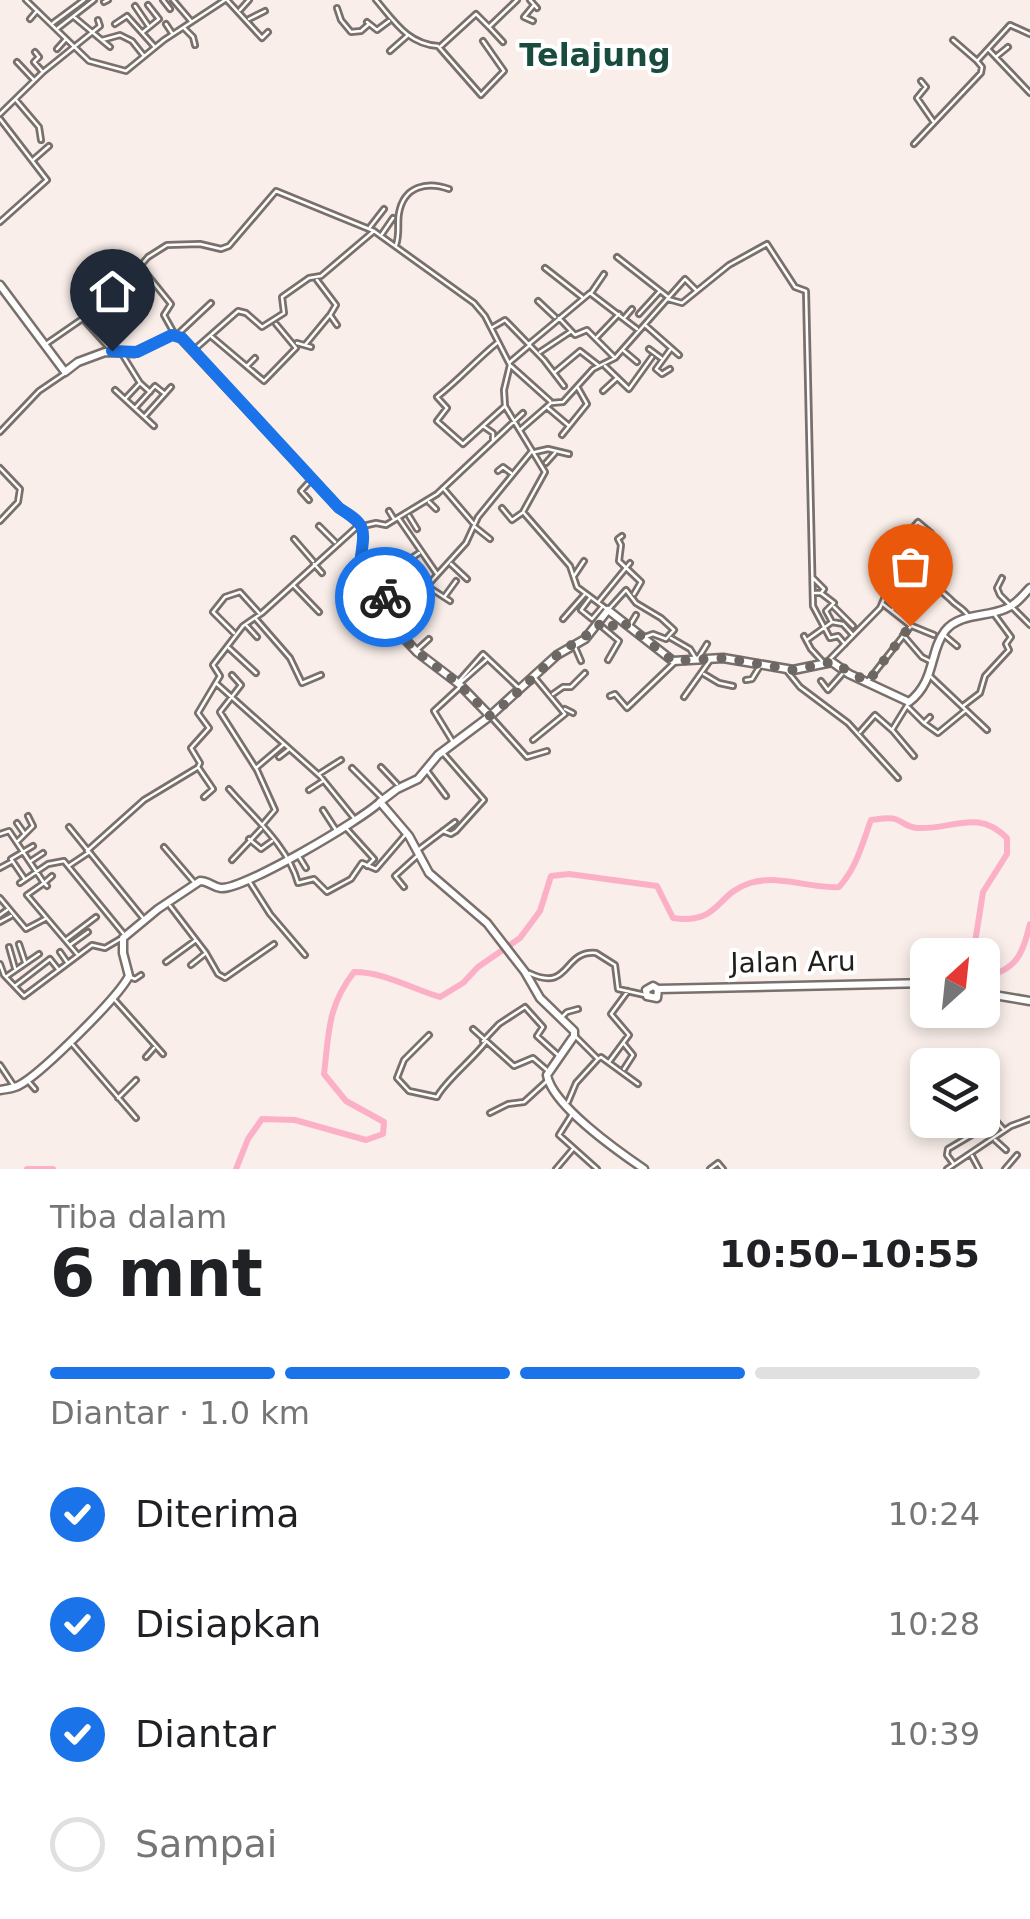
<!DOCTYPE html>
<html lang="id">
<meta charset="utf-8">
<style>
:root{--surface:#fff;--page:#f6f6f6;--text:#202124;--muted:#757577;--line:#e0e0e0;--accent:#1a73e8}
body{margin:0;font-family:"DejaVu Sans",sans-serif;background:var(--page);color:var(--text);height:100vh;display:flex;flex-direction:column;font-size:38px;white-space:nowrap}
*{box-sizing:border-box;margin:0}
p{font-size:32px;color:var(--muted)}
.icon{flex:none;width:55px;height:55px;fill:none;stroke:currentColor;stroke-width:2;stroke-linecap:round;stroke-linejoin:round}
.map{position:relative;height:1169px;overflow:hidden}
.sheet{display:flex;flex-direction:column;background:var(--surface);flex:1}
.sheet>*{flex:none}
.needle{width:65px;rotate:27deg}
.tools{position:absolute;left:910px;top:938px;display:grid;gap:20px}
.tools a{display:grid;place-items:center;width:90px;height:90px;border-radius:15px;background:var(--surface);box-shadow:0 5px 15px #0003;font-size:50px}
.pin{position:absolute;display:grid;place-items:center;width:85px;height:85px;color:#fff;margin:-102px -42px;border-radius:50% 50% 50% 0;rotate:-45deg;box-shadow:0 0 10px #0007}
.pin .icon{rotate:45deg}
.courier{position:absolute;display:grid;place-items:center;width:100px;height:100px;margin:-50px;border:8px solid #1a73e8;border-radius:50%;background:#fff;color:#222;box-shadow:0 2px 12px #0007}
.headline em{font-style:normal;font-weight:700}
.headline div{display:flex;flex-direction:column-reverse}
.headline{display:flex;align-items:center;justify-content:space-between;height:170px;padding:0 50px}
h1{font-size:65px;font-weight:700;line-height:75px}
.bar{display:grid;grid-template-columns:repeat(4,1fr);gap:15px 10px;align-content:center;height:120px;padding:0 50px}
.bar i{height:12px;border-radius:8px;background:var(--line)}
.bar .current{background:var(--accent)}
.bar p{grid-column:span 4}
ol{padding:0 50px;list-style:none}
li{display:flex;align-items:center;gap:30px;height:110px}
li p{margin-inline-start:auto}
li .icon{padding:10px;border-radius:50%;background:var(--accent);color:#fff;stroke-width:4}
li:last-child{color:var(--muted)}
li i{width:55px;height:55px;border:5px solid var(--line);border-radius:50%}
.map>svg:first-child{display:block}
</style>
<div class="map">
<svg width="1030" height="1169" viewBox="0 0 1030 1169">
<rect width="100%" height="100%" fill="#f9eee9"/>
<g fill="none" stroke-linecap="round" stroke-linejoin="round">
<path stroke="#fcb0c8" stroke-width="6" d="M982,978C1017,970 1022,955 1030,924
M27,1169H53
M236,1169L248,1139L262,1119L295,1120L366,1140L383,1134L384,1122L346,1101L324,1074C329,1033 327,1007 354,972C384,972 410,988 440,997L463,983L478,967L520,938L540,911L551,876L569,874L657,886L673,918C720,925 715,894 750,883C779,874 810,889 839,887C857,867 862,844 871,820C879,819 889,817 895,819C904,822 906,827 917,828C953,830 977,808 1007,838V854L983,892L973,955"/>
<g stroke="#79706b" stroke-width="8">
<path id="street" d="M26,0L89,61L126,71L164,40L225,0
M163,0L170,9
M173,0L191,21
M227,0L262,38L268,32
M376,0C395,22 408,44 438,46L481,95L504,71L483,41
M530,0L537,8
M104,2L108,0
M135,6L148,25
M337,8L341,20L351,32L361,31L369,24
M240,10L249,0
M74,17L110,47
M30,19L36,12
M249,19L265,11
M533,21L524,17L534,5
M367,22L377,30L389,21
M53,23L84,0
M115,24L127,16L154,46
M166,24L172,33
M58,28L94,0
M184,28L193,37L195,45
M490,28L503,42
M143,32L159,19L148,5
M102,40L120,35L132,41L144,56
M953,40L976,60
M441,46L476,14L489,27L517,0
M57,49L66,39
M989,50L1030,93
M390,51L407,36
M35,52L39,57L34,62L42,71
M997,56L1008,47
M17,62L33,79
M921,81L926,87L917,98L933,121
M16,100L39,127L41,140
M0,114L43,72L100,26L98,20
M0,119L47,180L0,222
M914,144L981,73L982,67L977,61L1010,25L1030,34
M33,160L49,146
M370,227L384,209
M382,234L393,218
M396,245C400,234 397,224 399,213C404,186 427,181 449,189
M617,257L668,297
M141,267L171,304L164,315L174,333
M545,268L582,297
M317,280L336,305L330,315L337,325
M591,293L604,274
M668,299L682,303L729,265L767,244L795,287L806,291L813,606L830,638L838,636L845,644
M538,301L555,317
M639,314L660,291
M625,317L632,309
M559,318L575,335L587,330L614,357
M84,320L112,351
M645,325L679,355
M493,327L505,320L544,360L564,386
M178,334L211,303
M212,337L264,381L296,348L276,324
M597,337L619,314
M297,343L311,347
M497,343C476,360 459,380 437,397L447,408L437,421L463,444L505,406
M46,344L88,315L106,292L122,287L148,257L167,245L200,244L221,249L229,246L276,191L374,231L474,303L485,316L510,365L504,390L505,406L545,472L523,512L570,566L577,587L608,610L626,590L636,603L661,618L674,630L666,639L653,634L645,637
M529,344L590,293L637,329
M305,345L329,316
M195,349L238,311L246,313L262,327L284,313L282,297L309,278L321,276L374,231
M649,349L661,358
M624,351L637,362
M540,352L570,332
M122,354L140,383L150,392
M510,362L530,345
M247,366L255,358
M511,366L550,401
M605,366L629,389L652,357
M670,369L662,374L656,369L670,350
M555,372L580,351L598,365
M115,390L154,426
M603,391L616,379
M125,399L139,384
M135,408L155,386L165,394
M548,408L568,425
M145,416L171,387
M483,426L493,433V441
M520,430L551,403L563,402L593,369L615,358L685,279L696,290
M0,432L39,391L64,374
M562,435L587,404L578,388
M535,452L548,449L569,454
M546,463L555,453
M0,468L20,489L18,502L0,521
M498,471L503,467L511,473
M443,488L473,523
M309,500L301,491L311,480
M429,502L436,509
M502,508L512,520L522,513
M389,511L394,519
M409,516L417,529
M399,519L437,574
M319,526L335,542
M363,526L376,523L386,525L437,494L523,413
M475,527L490,539
M622,536L618,539L621,545L619,561L641,582L634,594
M294,539L313,561
M314,564L322,573
M451,564L467,579
M909,564C923,575 937,587 950,599C957,607 963,607 969,617
M574,576L584,561
M346,578L365,565
M813,578L824,589L821,593H815
M1002,578L997,588L1000,595L1030,625
M407,584L416,588L427,586L450,601
M293,585L319,612
M427,586L466,543L478,517L532,451
M821,593L834,603L826,611L832,622L843,624L853,635
M445,596L456,581
M353,597L373,600L382,595
M590,598L581,610L592,619L603,606
M599,601L630,563
M391,604L405,584L403,564L419,553
M834,607L853,626
M893,609L903,600
M256,619L290,658L302,683L321,675
M563,619L585,594
M246,625L257,637
M600,625L619,641L608,660
M630,625L636,615
M912,626L934,635
M234,633L213,612L225,597L240,592L260,614
M903,635L922,657L932,662
M944,635L957,646
M804,636L811,649L823,662
M671,638L690,649L695,657
M807,640L832,622
M575,647L581,661
M229,648L256,673
M417,650L429,639
M699,657L707,644
M828,661L880,608L886,594L923,543L911,530L918,522L931,533L923,543
M787,671L800,687L848,723L898,778
M704,674L719,683L733,686
M232,675L241,685L220,712L257,770L275,810L263,824
M930,676L987,730
M746,680L752,679L760,666
M459,681L483,654L520,689
M821,681L828,690L844,672
M868,681L911,626L883,604
M460,683L486,660
M217,684L320,776L354,818
M553,694L563,687H571L585,673
M610,696L615,694L627,708L674,663
M684,697L711,659
M963,706L980,693L985,676L1009,650L1006,644L1011,637L994,614
M908,707L924,723L930,717
M565,709L573,713
M492,718L527,757L547,751
M924,723L938,733L966,710
M893,731L914,756
M860,732L875,715L892,730L908,704
M533,740L565,714L536,679
M453,742L434,711L460,687
M279,757L288,750
M381,767L397,784
M256,768L283,745
M352,768L382,798
M428,772L446,796
M319,774L341,760
M229,789C253,817 288,846 298,883L314,879L327,892L351,879L362,863L376,869L406,834
M309,790L323,781
M204,797L213,789L198,767L200,763L191,748L209,728L198,713L220,676L213,665L243,626L262,613L359,525
M323,810L336,830
M17,823L24,833
M69,827L143,918
M346,828L374,859L367,866
M443,831L451,834L456,831L484,800L443,753
M0,834L9,831L44,883L27,895L78,955
M249,839L261,849L272,841
M17,842L33,826L28,816
M164,847L194,882
M418,850L455,822
M87,851L144,800L197,768
M298,855L306,868
M232,860L261,829
M31,861L43,853
M70,865L88,853
M0,868L11,862
M24,878L11,859L33,846
M249,881L270,914L305,955
M20,883L48,864L64,861L123,933
M47,886L44,883L52,876
M404,887L395,876L417,856
M0,898L26,929L45,919
M170,906L206,953L191,965
M0,915L7,910
M0,922L11,916
M67,939L96,917
M19,944L25,962
M70,945L88,932
M9,947L15,968
M60,952L67,962
M206,953L218,974L225,978L274,944
M166,962L196,940
M0,964L4,975L24,996L92,945L105,948L122,938
M529,973C571,993 562,950 596,953L615,965L618,989L645,995
M7,976L39,954
M130,977L135,979L141,975
M15,986L50,959L58,969
M113,998L163,1054
M562,1017L567,1012L578,1009
M473,1029L514,1066L533,1058L548,1071
M429,1035L404,1060L397,1078L409,1091L437,1097C444,1082 473,1059 485,1043
M575,1036L598,1059L601,1057L638,1084
M483,1041L499,1024L525,1007L543,1027L537,1036L559,1056
M73,1045L136,1118
M146,1057L154,1048
M609,1062L629,1035L611,1014L628,991
M0,1065L14,1086
M624,1069L633,1055L624,1044
M28,1081L35,1089
M118,1098L136,1080
M568,1102L576,1083L597,1060
M490,1113L508,1104L524,1102L547,1081
M571,1116L559,1135L597,1169
M995,1140L1006,1150
M972,1156L979,1169
M953,1163L947,1155L948,1149L975,1133L977,1128L997,1122L1004,1130
M556,1169L573,1149
M710,1169L718,1163L723,1169
M947,1169L1011,1126L1030,1119
M1005,1169L1017,1155"/>
</g>
<g stroke="#79706b" stroke-width="11">
<path id="secondary" d="M0,285L65,372L78,362L105,352L134,353L172,335L179,336L339,508C366,526 365,527 361,557L377,572L398,632L417,652L459,684L490,716L438,755L418,779L397,789L380,802L409,836L429,873L487,923L525,972L540,998L574,1031V1036L547,1075C552,1105 619,1152 644,1169
M490,716L557,655L585,639L608,610L673,661L723,658L793,670L832,662L849,674L909,702C936,681 929,652 945,631C959,613 987,617 1005,609C1016,605 1022,596 1030,588
M658,989L657,998L647,996L646,990L653,986L658,989L928,983
M982,993L1030,1001
M0,1090C8,1089 16,1088 23,1083C45,1069 117,999 129,976L123,953V938L158,909L200,881C209,881 212,887 221,888C243,890 363,819 380,802"/>
</g>
<use href="#street" stroke="#fff" stroke-width="2.5"/>
<use href="#secondary" stroke="#fff" stroke-width="6"/>
</g>
<g fill="none" stroke-linecap="round" stroke-linejoin="round">
<path stroke="#6d6764" stroke-width="10" stroke-dasharray="0 18" d="M385,597L398,632L417,652L459,684L490,716C513,698 533,677 555,657C570,643 583,642 598,624L608,631L619,619L673,661L724,658L793,670L832,662L868,682L910,626"/>
<path stroke="#1a73e8" stroke-width="12" d="M112,351L137,352L172,335L182,338L339,508C366,525 365,527 361,557L378,572L385,597"/>
</g>
<g text-anchor="middle" dominant-baseline="central" stroke-width="8" stroke-linejoin="round" paint-order="stroke">
<g font-size="28" fill="#221e1c" stroke="#fff">
<text transform="translate(793 962) rotate(-1)">Jalan Aru</text>
</g>
<g font-size="32" font-weight="bold" fill="#1a4c3d" stroke="#fff">
<text x="595" y="55">Telajung</text>
</g>
</g>
</svg>
<div class="tools">
<a><svg class="needle" viewBox="-14 -14 28 28"><path d="M0-13l5 13h-10z" fill="#e53935"/><path d="M0 13l5-13h-10z" fill="#757577"/></svg></a>
<a><svg class="icon" aria-label="layers" viewBox="0 0 24 24"><path d="M12 4l9 5-9 5-9-5zM3 14l9 5 9-5"/></svg></a>
</div>
<div class="pin" style="left:910px;top:626px;background:#ea580c"><svg class="icon" aria-label="bag" viewBox="0 0 24 24"><path d="M5 8h14l-1 12H6zM9 8a3 3 0 0 1 6 0"/></svg></div>
<div class="pin" style="left:112px;top:351px;background:#1f2937"><svg class="icon" aria-label="home" viewBox="0 0 24 24"><path d="M3 11l9-7 9 7M6 9v11h12V9"/></svg></div>
<div class="courier" style="left:385px;top:597px"><svg class="icon" aria-label="bike" viewBox="0 0 24 24"><circle cx="6" cy="16" r="4"/><circle cx="18" cy="16" r="4"/><path d="M6 16l4-8h5l3 8M10 8l3 8H6M13 5h3"/></svg></div>
</div>
<section class="sheet">
<div class="headline"><div><h1>6 mnt</h1><p>Tiba dalam</p></div><em>10:50–10:55</em></div>
<div class="bar"><i class="current"></i><i class="current"></i><i class="current"></i><i></i><p>Diantar · 1.0 km</p></div>
<ol>
<li><svg class="icon" aria-label="check" viewBox="0 0 24 24"><path d="M5 12l5 5 9-10"/></svg>Diterima<p>10:24</p></li>
<li><svg class="icon" aria-label="check" viewBox="0 0 24 24"><path d="M5 12l5 5 9-10"/></svg>Disiapkan<p>10:28</p></li>
<li><svg class="icon" aria-label="check" viewBox="0 0 24 24"><path d="M5 12l5 5 9-10"/></svg>Diantar<p>10:39</p></li>
<li><i></i>Sampai</li>
</ol>
</section>
